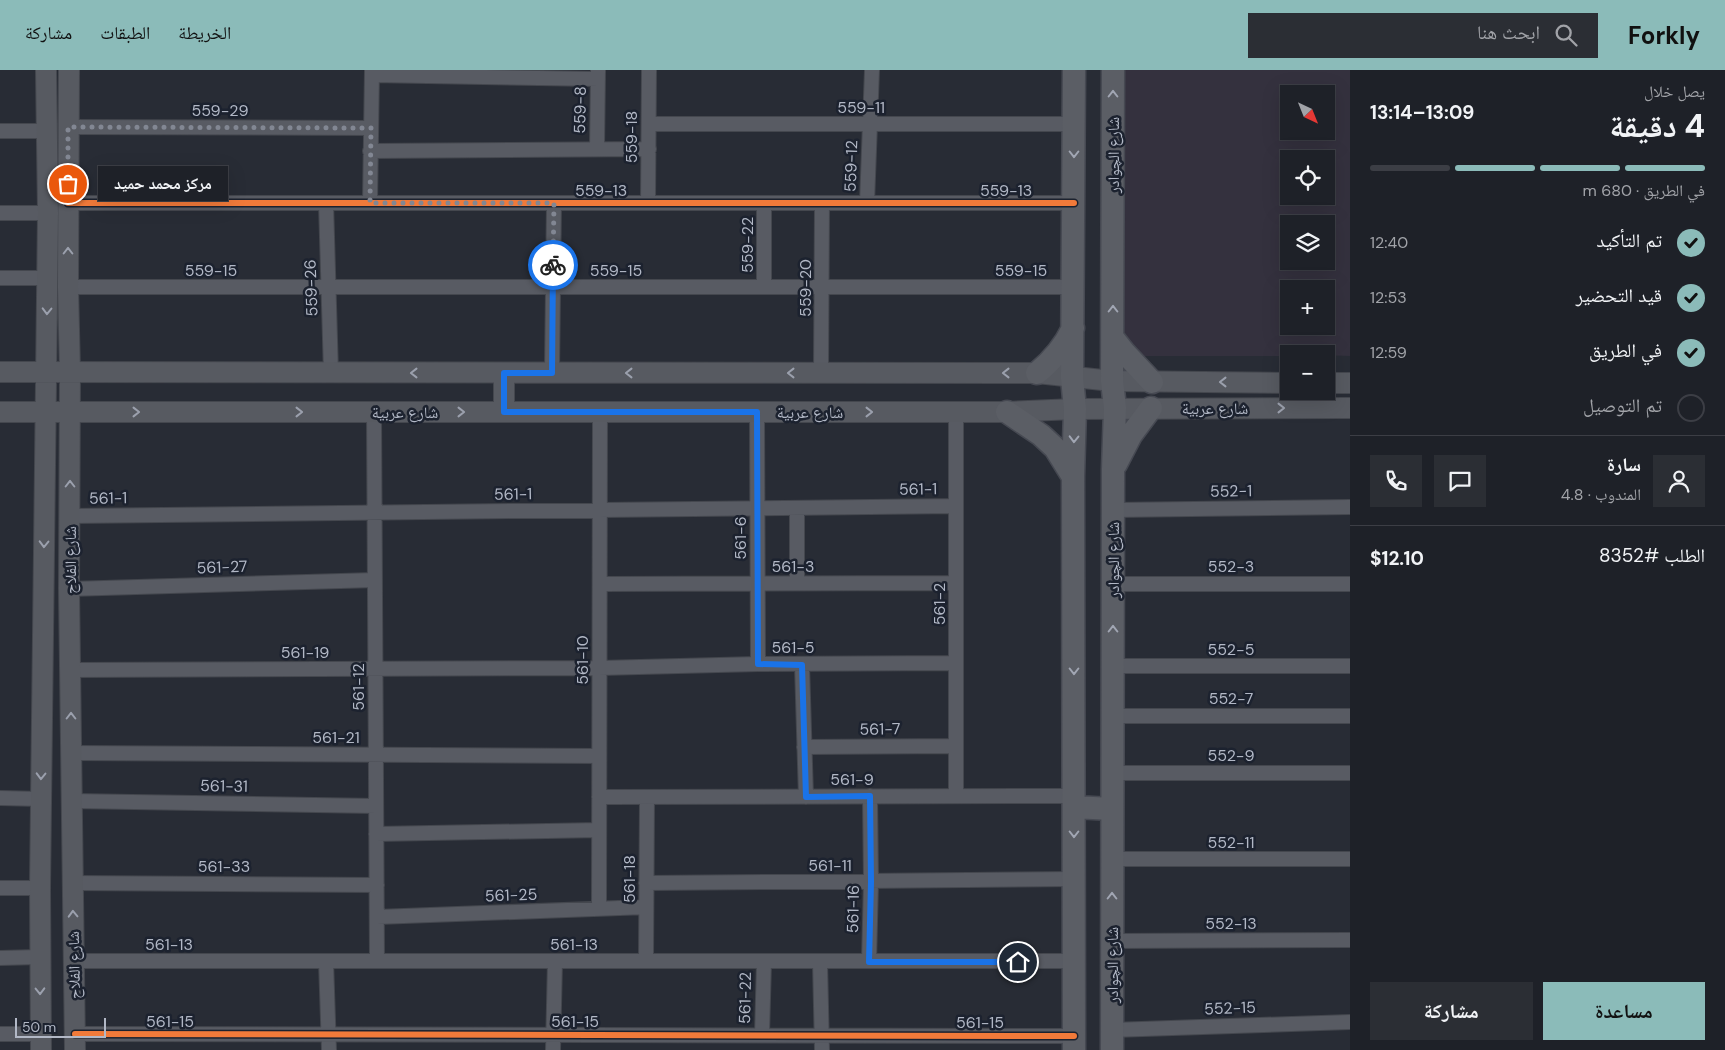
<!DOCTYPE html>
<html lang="ar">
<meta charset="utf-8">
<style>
:root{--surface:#1e2128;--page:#2b2e34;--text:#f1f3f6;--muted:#a1a3a8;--line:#3c3e45;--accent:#8bbbb9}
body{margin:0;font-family:"DM Sans","Noto Naskh Arabic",sans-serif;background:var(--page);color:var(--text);direction:rtl;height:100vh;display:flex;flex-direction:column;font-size:19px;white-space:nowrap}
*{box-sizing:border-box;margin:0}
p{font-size:16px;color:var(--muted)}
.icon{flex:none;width:28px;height:28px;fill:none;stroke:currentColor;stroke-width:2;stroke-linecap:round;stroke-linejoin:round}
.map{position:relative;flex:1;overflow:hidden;direction:ltr}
.drawer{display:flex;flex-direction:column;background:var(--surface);width:375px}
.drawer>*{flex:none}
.needle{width:32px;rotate:137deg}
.buttons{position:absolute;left:1280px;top:15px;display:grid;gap:10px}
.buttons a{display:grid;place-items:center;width:55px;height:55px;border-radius:0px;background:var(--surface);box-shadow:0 5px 20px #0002,0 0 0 1px var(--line);font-size:25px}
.scale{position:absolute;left:15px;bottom:12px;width:91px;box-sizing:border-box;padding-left:5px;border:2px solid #b2b8c6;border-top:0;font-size:14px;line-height:18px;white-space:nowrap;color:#b2b8c6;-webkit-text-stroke:4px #1c222f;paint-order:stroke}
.pin{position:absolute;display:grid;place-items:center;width:42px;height:42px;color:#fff;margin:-21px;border:2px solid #fff;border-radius:50%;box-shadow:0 1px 5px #0007}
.courier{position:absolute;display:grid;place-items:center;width:50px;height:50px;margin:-25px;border:4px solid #1a73e8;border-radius:50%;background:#fff;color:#222;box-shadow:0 1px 6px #0007}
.bubble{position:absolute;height:35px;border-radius:0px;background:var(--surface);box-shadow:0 5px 20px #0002,0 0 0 1px var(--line);font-size:16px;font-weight:700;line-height:35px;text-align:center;direction:rtl}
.headline em{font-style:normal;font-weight:700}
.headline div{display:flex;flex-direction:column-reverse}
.headline{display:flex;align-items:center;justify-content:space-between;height:85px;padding:0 20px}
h1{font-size:32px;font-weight:700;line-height:38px}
.bar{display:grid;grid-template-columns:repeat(4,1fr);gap:8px 5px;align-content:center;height:60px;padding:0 20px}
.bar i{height:6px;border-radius:4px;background:var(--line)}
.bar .selected{background:var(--accent)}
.bar p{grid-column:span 4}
.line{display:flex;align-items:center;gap:12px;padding:0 20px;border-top:1px solid var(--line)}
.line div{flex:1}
.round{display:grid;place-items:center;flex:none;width:52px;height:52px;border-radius:0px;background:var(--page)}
ol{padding:0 20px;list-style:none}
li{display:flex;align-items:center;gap:15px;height:55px}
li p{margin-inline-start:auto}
li .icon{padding:5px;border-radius:50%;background:var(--accent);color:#111;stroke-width:4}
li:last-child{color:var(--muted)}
li i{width:28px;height:28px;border:2px solid var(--line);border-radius:50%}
.button{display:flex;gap:10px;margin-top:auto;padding:10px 20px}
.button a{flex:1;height:58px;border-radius:0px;background:var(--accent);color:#111;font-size:20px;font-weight:700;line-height:58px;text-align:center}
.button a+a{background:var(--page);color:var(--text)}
header{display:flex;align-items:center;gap:30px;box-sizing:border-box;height:70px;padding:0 25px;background:var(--accent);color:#111}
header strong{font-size:24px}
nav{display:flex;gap:28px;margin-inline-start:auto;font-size:18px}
.search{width:350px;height:45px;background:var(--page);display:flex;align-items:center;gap:12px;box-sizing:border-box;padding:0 18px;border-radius:0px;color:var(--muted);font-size:19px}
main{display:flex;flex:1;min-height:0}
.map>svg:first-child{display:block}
</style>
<header>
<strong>Forkly</strong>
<div class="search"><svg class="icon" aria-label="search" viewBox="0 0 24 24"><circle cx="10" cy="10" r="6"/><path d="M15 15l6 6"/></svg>ابحث هنا</div>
<nav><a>الخريطة</a><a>الطبقات</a><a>مشاركة</a></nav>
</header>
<main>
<section class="drawer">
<div class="headline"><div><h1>4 دقيقة</h1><p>يصل خلال</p></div><em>13:09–13:14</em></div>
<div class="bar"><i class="selected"></i><i class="selected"></i><i class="selected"></i><i></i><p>في الطريق · 680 m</p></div>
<ol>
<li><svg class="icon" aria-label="check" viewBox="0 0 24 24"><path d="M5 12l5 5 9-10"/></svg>تم التأكيد<p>12:40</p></li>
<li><svg class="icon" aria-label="check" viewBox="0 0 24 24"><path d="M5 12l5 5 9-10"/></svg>قيد التحضير<p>12:53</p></li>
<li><svg class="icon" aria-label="check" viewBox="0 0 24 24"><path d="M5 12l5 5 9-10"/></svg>في الطريق<p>12:59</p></li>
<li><i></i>تم التوصيل</li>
</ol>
<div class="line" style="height:90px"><a class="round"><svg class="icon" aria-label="person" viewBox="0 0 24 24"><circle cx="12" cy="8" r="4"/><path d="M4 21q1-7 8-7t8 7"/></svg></a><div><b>سارة</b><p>المندوب · 4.8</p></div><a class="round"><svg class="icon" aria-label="chat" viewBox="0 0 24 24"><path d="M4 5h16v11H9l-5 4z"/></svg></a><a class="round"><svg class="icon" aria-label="phone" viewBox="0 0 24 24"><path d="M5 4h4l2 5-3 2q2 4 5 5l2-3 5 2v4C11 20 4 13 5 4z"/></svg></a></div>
<div class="line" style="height:65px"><div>الطلب #8352</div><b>$12.10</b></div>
<div class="button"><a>مساعدة</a><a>مشاركة</a></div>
</section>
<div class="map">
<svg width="1350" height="980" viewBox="0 0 1350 980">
<rect width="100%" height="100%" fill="#282c35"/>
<path fill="#34313e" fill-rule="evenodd" d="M1122,0H1350V286L1289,284V286H1139L1122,267ZM1289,24H1326V61H1289ZM1289,89H1326V126H1289ZM1289,154H1326V191H1289ZM1289,219H1326V256H1289Z"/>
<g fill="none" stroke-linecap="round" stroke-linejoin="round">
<g stroke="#44474e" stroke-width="16">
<path id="street" d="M372,5L598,9
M649,54H1074
M68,57L371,58
M0,61H47
M597,79L598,1
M370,81L649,79
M68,133H1074
M326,133L331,303
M370,133L372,0
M648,133L649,0
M764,133V217
M867,133L872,0
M0,143H48
M0,208H47
M68,217H1073
M552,303L554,133
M821,303L822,133
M374,342L377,891
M757,342L758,594
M956,342V726
M1113,440L1350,437
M70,446L956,436
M797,513V438
M600,514L956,513
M1113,514H1350
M69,519L375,510
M802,595L806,727
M1113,596H1350
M71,600L600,598L758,594L956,593
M1113,646H1350
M804,677L956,676
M72,683L599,686
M1112,703H1350
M599,727L1074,726
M0,728L41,729
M72,731L376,736
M376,764L599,760
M1112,789H1350
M72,813L377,815
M646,813L1074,809
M0,818H40
M599,839L600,342
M377,847L646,837
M1112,871L1350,870
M0,888L39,887
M75,891H1074
M326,891L329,980
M646,891L647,727
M869,891L871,812L870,726
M820,892L822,980
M1112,960L1350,952
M0,964H41
M75,964L1074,966
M762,965L764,892
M553,980L555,891"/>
</g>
<g stroke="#44474e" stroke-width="22">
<path id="secondary" d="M69,0L68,217L70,302L69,519L75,980
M0,302L1037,303L1112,311L1289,313
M1326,313H1350
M0,342H1007L1075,339L1350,338
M504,342V303
M41,980L40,818L48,143L46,0"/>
</g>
<g stroke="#464952" stroke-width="25">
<path id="primary" d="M1074,0L1072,308L1075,339L1073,407L1074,980
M1113,268L1124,282L1152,312
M1037,303C1053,290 1064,277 1073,258
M1007,342L1041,365L1055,378L1073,407
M1116,394L1131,365L1151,338
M1074,737L1112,739
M1112,980L1113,399L1115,338L1112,311L1113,0"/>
</g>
<use href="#street" stroke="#585b63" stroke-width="14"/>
<use href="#secondary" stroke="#575a61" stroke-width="20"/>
<use href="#primary" stroke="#5b5e65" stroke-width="22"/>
<g stroke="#1c222f" stroke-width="9">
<path id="cycleway" d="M68,133H1074
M75,964L1074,966"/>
</g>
<use href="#cycleway" stroke="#f17a3a" stroke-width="6"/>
</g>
<defs><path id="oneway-chevron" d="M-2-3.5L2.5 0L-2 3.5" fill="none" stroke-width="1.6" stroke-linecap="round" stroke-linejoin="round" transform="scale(1.25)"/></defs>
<g stroke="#a1a6b3">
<use href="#oneway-chevron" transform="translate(1113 24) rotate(-90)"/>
<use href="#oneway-chevron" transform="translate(1074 84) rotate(90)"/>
<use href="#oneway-chevron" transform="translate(1113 239) rotate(-90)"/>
<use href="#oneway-chevron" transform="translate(1074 369) rotate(91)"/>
<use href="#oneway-chevron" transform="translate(1113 559) rotate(-90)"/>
<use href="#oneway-chevron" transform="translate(1074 601) rotate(90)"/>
<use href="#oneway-chevron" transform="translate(1074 764) rotate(90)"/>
<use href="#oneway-chevron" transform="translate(1112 826) rotate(-90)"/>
</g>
<g stroke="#9ba0ad">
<use href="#oneway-chevron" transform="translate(68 181) rotate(-90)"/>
<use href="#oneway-chevron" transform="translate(47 241) rotate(91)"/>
<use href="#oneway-chevron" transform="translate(414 303) rotate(-180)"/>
<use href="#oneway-chevron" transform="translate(629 303) rotate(-180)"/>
<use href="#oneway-chevron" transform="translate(791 303) rotate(-180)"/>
<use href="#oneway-chevron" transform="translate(1006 303) rotate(-180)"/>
<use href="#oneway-chevron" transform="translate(1223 312) rotate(-180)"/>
<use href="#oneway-chevron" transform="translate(1281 338)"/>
<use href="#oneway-chevron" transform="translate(136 342)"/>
<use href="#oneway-chevron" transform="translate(299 342)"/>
<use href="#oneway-chevron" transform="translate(461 342)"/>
<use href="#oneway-chevron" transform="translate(869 342)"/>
<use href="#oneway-chevron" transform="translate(70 414) rotate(-90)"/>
<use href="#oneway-chevron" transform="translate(44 474) rotate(91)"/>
<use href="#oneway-chevron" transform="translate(71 646) rotate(-90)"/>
<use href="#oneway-chevron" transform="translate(41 706) rotate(91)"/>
<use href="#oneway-chevron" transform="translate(73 844) rotate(-92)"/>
<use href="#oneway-chevron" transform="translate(40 921) rotate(89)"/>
</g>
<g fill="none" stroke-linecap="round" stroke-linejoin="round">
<path stroke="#828793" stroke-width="5" stroke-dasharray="0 9" d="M68,114V57L371,58L370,133H554L553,195"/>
<path stroke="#1a73e8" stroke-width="6" d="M553,195L552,303H504V342H757L758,594L802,595L806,727L870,726L871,812L869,892H1018"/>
</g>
<g text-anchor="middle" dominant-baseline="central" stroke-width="5" stroke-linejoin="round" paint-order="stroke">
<g font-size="16" fill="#b2b8c6" stroke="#1c222f">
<text x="861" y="37">559-11</text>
<text x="220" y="40">559-29</text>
<text transform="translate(580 40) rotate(-89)">559-8</text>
<text transform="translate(631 67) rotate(-90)">559-18</text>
<text transform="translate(1113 85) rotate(-90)">شارع الچوادر</text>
<text transform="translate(851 96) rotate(-88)">559-12</text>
<text x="601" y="120">559-13</text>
<text x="1006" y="120">559-13</text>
<text transform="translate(747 175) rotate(-90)">559-22</text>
<text x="211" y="200">559-15</text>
<text x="616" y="200">559-15</text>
<text x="1021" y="200">559-15</text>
<text transform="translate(311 218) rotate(-92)">559-26</text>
<text transform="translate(805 218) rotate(-90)">559-20</text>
<text x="1215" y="338">شارع عربية</text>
<text x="405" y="342">شارع عربية</text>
<text x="810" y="342">شارع عربية</text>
<text transform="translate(918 419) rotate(-1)">561-1</text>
<text transform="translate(1231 421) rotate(-1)">552-1</text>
<text transform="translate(513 424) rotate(-1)">561-1</text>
<text transform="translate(108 428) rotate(-1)">561-1</text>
<text transform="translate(740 468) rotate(-90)">561-6</text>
<text transform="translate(70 490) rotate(-90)">شارع الفلاح</text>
<text transform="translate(1113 490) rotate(-90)">شارع الچوادر</text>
<text x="793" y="496">561-3</text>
<text x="1231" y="496">552-3</text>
<text transform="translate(222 497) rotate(-2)">561-27</text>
<text transform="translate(939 534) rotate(-90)">561-2</text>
<text x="793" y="577">561-5</text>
<text x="1231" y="579">552-5</text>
<text x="305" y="582">561-19</text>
<text transform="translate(582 590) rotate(-90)">561-10</text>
<text transform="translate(358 617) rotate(-90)">561-12</text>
<text x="1231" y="628">552-7</text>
<text transform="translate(880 659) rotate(-1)">561-7</text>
<text x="336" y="667">561-21</text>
<text x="1231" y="685">552-9</text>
<text x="852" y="709">561-9</text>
<text transform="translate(224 716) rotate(1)">561-31</text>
<text x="1231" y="772">552-11</text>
<text x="830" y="795">561-11</text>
<text x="224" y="796">561-33</text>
<text transform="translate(629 809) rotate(-90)">561-18</text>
<text transform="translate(511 825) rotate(-2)">561-25</text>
<text transform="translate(853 839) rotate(-89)">561-16</text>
<text x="1231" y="853">552-13</text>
<text x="169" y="874">561-13</text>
<text x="574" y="874">561-13</text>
<text transform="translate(74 895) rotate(-91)">شارع الفلاح</text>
<text transform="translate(1112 895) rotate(-90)">شارع الچوادر</text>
<text transform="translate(745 928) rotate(-89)">561-22</text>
<text transform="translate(1230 938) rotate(-2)">552-15</text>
<text x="170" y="951">561-15</text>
<text x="575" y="951">561-15</text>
<text x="980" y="952">561-15</text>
</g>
</g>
</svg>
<div class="buttons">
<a><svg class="needle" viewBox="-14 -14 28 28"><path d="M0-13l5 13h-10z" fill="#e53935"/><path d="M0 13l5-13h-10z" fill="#a1a3a8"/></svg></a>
<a><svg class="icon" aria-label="locate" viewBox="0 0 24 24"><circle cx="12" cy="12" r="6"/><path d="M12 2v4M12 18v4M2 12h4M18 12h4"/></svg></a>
<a><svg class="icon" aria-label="layers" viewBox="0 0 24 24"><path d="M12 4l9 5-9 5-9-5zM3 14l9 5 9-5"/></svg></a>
<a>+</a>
<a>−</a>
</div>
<div class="scale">50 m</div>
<div class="pin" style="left:68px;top:114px;background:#ea580c"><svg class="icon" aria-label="bag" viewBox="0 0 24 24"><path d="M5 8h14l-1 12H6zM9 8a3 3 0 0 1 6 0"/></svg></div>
<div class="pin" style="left:1018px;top:892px;background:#1f2937"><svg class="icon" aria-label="home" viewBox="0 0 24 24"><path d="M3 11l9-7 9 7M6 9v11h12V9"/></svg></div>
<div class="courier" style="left:553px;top:195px"><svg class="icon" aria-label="bike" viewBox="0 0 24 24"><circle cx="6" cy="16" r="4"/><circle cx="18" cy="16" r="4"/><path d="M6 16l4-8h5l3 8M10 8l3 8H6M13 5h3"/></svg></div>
<div class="bubble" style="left:98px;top:96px;width:130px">مركز محمد حميد</div>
</div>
</main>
